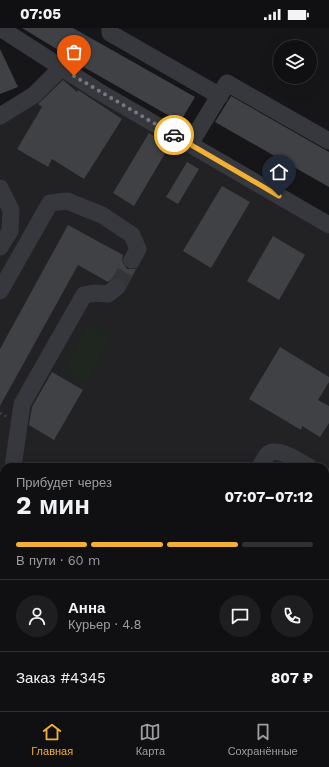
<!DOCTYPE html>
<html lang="ru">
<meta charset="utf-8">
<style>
:root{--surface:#101012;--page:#1e1e20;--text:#f1f3f6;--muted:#9c9d9f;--line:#303032;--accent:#f2b134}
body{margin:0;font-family:"Work Sans",sans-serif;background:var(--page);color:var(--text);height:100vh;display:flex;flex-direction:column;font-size:15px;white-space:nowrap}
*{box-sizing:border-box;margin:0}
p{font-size:13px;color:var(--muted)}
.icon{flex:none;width:22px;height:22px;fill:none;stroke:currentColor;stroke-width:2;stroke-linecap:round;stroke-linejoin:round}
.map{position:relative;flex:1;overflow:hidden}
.drawer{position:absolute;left:0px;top:435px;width:329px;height:248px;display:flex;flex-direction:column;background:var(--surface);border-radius:12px 12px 0 0;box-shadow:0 4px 16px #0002,0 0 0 1px var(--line)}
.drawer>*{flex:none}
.fabs{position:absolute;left:273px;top:12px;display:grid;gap:8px}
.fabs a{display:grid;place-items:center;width:44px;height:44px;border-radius:50%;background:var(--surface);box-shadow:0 4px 16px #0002,0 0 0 1px var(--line);font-size:20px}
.pin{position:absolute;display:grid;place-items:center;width:34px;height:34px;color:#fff;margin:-41px -17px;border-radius:50% 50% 50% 0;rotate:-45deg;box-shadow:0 0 4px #0007}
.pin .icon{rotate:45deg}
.courier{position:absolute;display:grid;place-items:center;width:40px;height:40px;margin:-20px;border:3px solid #f2b134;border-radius:50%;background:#fff;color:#222;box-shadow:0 1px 5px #0007}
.headline em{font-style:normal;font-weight:700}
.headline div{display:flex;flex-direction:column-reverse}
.headline{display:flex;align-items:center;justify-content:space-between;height:68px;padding:0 16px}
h1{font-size:26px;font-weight:700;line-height:30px}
.bar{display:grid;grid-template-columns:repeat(4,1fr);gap:6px 4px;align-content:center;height:48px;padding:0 16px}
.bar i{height:5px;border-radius:3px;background:var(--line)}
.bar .on{background:var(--accent)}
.bar p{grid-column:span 4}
.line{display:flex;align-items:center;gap:10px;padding:0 16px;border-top:1px solid var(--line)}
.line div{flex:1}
.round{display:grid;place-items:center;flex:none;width:42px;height:42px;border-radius:21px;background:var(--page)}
.status{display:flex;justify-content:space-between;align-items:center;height:28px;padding:0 20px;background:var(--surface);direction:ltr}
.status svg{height:11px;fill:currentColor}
.tab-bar{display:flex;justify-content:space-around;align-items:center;height:56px;border-top:1px solid var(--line);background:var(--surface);font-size:11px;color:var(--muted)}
.tab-bar a{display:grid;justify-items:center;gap:2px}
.tab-bar .on{color:var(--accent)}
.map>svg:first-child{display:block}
</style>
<div class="status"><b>07:05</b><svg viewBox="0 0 49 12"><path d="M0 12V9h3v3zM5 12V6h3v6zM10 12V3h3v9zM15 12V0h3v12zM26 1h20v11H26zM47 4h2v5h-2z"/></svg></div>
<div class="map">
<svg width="329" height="683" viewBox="0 0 329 683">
<rect width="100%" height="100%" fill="#161618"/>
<path fill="#222225" d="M58,45L190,125L329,206V622L325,619V439H4V679H162L160,683H0V93Z"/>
<path fill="#1e261f" d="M90,295L112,308L85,356L63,343Z
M169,679H228L226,683H167Z"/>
<path fill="#404145" d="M22,0H73L195,69L180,94L59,25L60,23Z
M0,21L18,59L0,66Z
M63,52L77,64L78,62L122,91L84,151L52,131L48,139L17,121L42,79L38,76Z
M231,68L329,124V159L215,94Z
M149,105L170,117L134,178L113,165Z
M187,134L199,141L178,176L166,169Z
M222,158L250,174L211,240L183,223Z
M68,197L123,227L122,233L127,241H136L127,258L121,250L115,249L108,254L78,237L0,378V321Z
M273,208L305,227L279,272L247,253Z
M280,319L329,349V354L318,372L329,378V395L320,409L302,398L301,402L249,371Z
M52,344L83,362L54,412L29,397L32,379Z"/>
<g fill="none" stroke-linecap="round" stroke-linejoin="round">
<path stroke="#333438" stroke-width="17" stroke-dasharray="17 8" stroke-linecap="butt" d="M117,259L132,232"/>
<path stroke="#3d3f44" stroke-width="2.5" stroke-dasharray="2 3" stroke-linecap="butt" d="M0,385L7,389"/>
<path stroke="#37383d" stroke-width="17" d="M0,0L98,63L329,197
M110,0V5L220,68
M0,88L34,67L61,40
M190,116L227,55L329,113
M0,160L11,182L10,203L0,219
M0,263L50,175L67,173L102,187L132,207L138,221L132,232
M13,439L22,376L84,267L96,265L108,266L117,259
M260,439C262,435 265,429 268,426C278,418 300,434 309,439
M325,448L329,451
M0,498L4,487
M325,602L329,604
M325,624L329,627
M325,675L329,668
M243,683L245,679"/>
</g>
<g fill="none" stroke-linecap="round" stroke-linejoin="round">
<path stroke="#757880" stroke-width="4" stroke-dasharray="0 7.2" d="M74,48L174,107"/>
<path stroke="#f2b134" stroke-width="5" d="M174,107L279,168"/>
</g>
</svg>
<div class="fabs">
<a><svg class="icon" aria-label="layers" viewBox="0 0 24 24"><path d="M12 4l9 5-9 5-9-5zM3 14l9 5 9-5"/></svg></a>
</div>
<div class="pin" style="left:74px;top:48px;background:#ea580c"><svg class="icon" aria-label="bag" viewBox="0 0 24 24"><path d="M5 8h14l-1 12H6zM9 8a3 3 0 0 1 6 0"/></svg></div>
<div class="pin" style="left:279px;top:168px;background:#1f2937"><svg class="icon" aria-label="home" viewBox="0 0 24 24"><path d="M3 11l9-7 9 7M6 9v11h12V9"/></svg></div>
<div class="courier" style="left:174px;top:107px"><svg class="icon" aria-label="car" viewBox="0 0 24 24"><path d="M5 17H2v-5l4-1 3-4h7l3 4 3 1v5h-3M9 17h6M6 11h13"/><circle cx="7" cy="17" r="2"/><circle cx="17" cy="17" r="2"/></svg></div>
<section class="drawer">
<div class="headline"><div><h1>2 мин</h1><p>Прибудет через</p></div><em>07:07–07:12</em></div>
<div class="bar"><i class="on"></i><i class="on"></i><i class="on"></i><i></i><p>В пути · 60 m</p></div>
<div class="line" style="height:72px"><a class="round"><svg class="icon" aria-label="person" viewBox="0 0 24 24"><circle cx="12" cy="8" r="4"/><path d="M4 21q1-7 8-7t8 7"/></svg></a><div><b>Анна</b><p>Курьер · 4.8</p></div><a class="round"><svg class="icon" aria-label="chat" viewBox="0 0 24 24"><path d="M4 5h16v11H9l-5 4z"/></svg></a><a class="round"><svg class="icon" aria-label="phone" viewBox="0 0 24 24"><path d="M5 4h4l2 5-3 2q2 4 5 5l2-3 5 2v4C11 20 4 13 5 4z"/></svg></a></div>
<div class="line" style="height:52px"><div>Заказ #4345</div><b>807 ₽</b></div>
</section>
</div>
<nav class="tab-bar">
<a class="on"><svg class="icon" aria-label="home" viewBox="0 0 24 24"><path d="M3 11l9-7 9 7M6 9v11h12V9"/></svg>Главная</a>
<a><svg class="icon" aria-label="map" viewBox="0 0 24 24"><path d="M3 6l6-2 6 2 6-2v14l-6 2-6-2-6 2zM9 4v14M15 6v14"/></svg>Карта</a>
<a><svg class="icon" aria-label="saved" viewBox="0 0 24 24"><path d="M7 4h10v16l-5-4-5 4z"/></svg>Сохранённые</a>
</nav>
